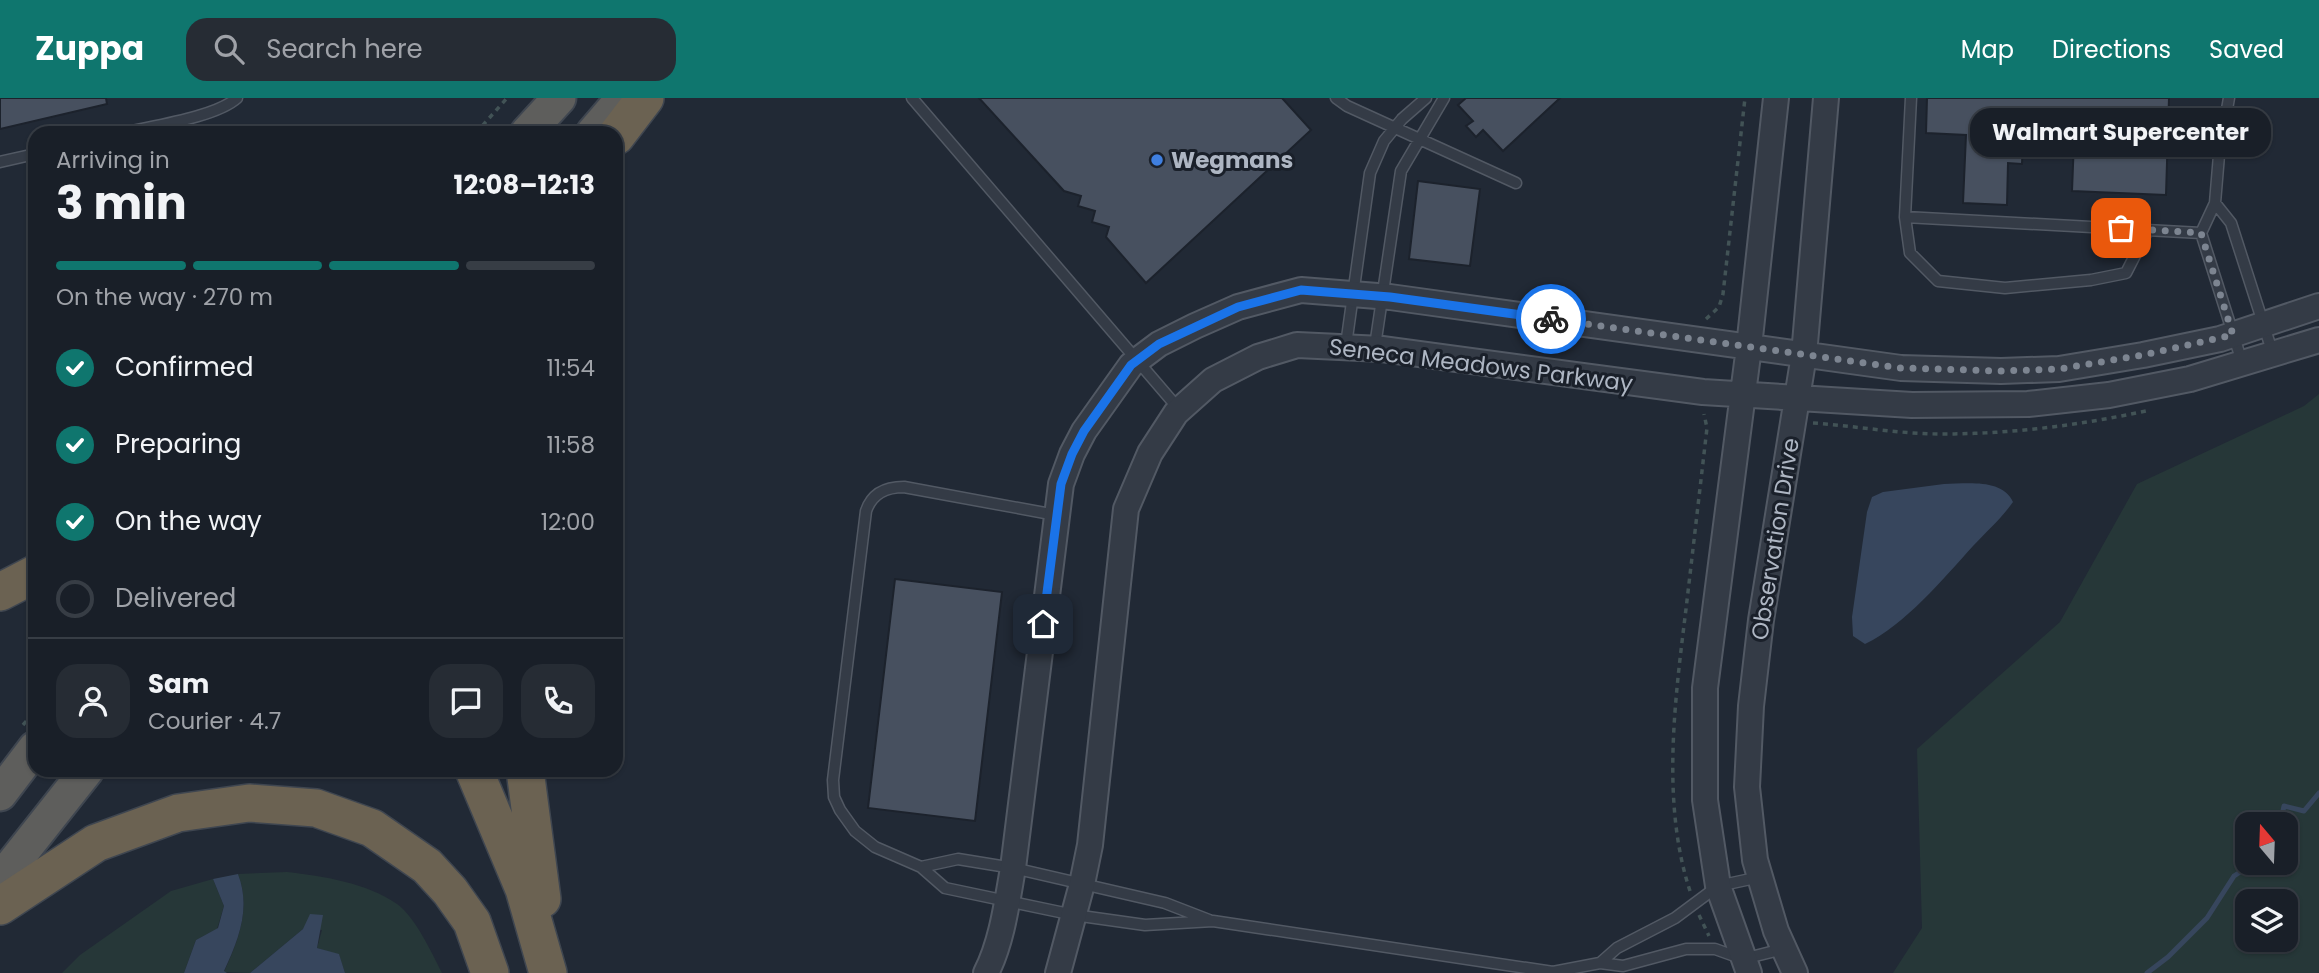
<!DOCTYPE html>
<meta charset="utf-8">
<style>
:root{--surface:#191f28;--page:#262c34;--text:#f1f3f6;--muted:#9fa2a8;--line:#373d45;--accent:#0f766e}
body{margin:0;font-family:Poppins,sans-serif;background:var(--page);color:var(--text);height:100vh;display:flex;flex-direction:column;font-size:26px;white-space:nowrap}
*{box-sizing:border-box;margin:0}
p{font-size:23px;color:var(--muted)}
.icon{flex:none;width:38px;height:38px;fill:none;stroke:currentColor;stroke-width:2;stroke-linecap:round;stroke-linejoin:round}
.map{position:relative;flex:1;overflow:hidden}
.drawer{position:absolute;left:28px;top:28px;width:595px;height:651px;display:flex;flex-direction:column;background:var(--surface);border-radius:21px;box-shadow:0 2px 5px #0004,0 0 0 2px var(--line)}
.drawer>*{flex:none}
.needle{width:46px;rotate:341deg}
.buttons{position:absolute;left:2235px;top:714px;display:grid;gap:14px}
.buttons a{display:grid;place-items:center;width:63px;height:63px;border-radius:14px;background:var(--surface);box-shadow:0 2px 5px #0004,0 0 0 2px var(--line);font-size:35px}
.pin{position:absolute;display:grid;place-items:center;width:60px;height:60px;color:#fff;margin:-30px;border-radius:14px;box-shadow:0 4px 10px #0006}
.courier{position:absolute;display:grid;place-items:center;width:70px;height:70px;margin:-35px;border:5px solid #1a73e8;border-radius:50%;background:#fff;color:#222;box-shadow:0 2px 9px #0007}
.bubble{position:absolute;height:49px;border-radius:21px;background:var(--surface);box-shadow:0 2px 5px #0004,0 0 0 2px var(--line);font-size:23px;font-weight:700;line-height:49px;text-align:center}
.head em{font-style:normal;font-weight:700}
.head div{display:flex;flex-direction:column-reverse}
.head{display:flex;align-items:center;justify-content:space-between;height:119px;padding:0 28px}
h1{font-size:46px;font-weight:700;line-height:52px}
.bar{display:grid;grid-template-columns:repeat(4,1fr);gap:10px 7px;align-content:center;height:84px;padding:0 28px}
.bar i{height:9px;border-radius:5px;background:var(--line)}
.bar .current{background:var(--accent)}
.bar p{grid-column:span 4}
.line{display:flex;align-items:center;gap:18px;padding:0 28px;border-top:2px solid var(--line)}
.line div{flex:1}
.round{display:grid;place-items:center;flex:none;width:74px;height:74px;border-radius:21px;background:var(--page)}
ol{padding:0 28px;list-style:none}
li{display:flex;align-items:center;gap:21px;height:77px}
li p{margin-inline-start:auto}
li .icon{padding:7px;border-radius:50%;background:var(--accent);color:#fff;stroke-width:4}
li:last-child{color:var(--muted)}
li i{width:38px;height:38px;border:4px solid var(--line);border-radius:50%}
header{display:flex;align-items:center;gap:42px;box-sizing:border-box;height:98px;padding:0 35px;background:var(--accent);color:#fff}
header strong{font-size:33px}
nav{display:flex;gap:38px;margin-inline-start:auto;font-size:24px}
.search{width:490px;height:63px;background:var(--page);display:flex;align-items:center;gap:18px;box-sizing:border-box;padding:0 24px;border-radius:21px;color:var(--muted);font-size:26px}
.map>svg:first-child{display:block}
</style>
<header>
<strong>Zuppa</strong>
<div class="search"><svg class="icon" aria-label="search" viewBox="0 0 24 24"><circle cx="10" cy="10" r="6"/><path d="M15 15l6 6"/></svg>Search here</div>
<nav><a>Map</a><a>Directions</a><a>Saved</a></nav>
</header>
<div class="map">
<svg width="2319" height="875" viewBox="0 0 2319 875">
<rect width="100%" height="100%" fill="#212935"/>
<path fill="#263738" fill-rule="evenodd" d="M2319,296V875H1893L1922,830L1917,651L2060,524L2137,386L2304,308ZM2247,726H2286V765H2247ZM2247,803H2286V842H2247Z
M287,774C323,778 367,785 397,806C416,820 431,854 442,875H345L339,857L317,850L322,832L303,831L250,875L224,874C239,841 251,810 238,776Z
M213,781L224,808L217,831L196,842L184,875H62L80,857L171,793Z"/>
<path fill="#37465d" d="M1944,386C1966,386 2002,380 2013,404C2001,421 1987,433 1973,448C1943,481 1905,527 1865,546L1853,538L1852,519L1867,414L1872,399L1883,394Z
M238,776C251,810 239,841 224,873L227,875H184L196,842L218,830L224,808L213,781Z
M310,816L323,817L317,850L339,856L345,875H250L303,831Z"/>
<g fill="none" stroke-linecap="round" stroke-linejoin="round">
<path stroke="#37465d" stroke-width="5" d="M2280,726L2284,708L2304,713L2319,695
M2147,875L2168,859L2207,820L2234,778L2254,765"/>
</g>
<path fill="#47505f" stroke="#1c222c" stroke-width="2" d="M0,0H106L107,6L0,31Z
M979,0H1282L1311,32L1146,185L1106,139L1109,129L1092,124L1095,113L1078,108L1081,98L1064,93Z
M1466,0H1560L1503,53L1483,32L1476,39L1466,28L1473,23L1458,7Z
M1927,0H2169L2166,97L2072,93L2074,42L2023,40L2022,66L2008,65L2007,107L1963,105L1966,37L1926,35Z
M1418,83L1480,91L1470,168L1409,161Z
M895,481L1002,494L975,723L868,710Z"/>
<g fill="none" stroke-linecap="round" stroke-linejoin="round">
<g stroke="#525964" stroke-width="13">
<path id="service" d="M912,0L1178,310
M1336,0L1347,8L1516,85
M1911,0L1905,119L2201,135
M124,35C153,28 216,19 237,0
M0,64L35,56
M2215,105L2219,57L2229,0
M1905,119L1910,155L1938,183L2005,190L2091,182L2126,175L2148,132
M1346,247L1370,75L1384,43L1402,21L1426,0
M1375,248L1401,73L1444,0
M2242,264L2201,135L2215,105L2231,125L2273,256
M1056,417L904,389C886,389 872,395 866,413L833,682L834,699L840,712L855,733L875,749L921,769L945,790L1074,817L1145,827L1213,823L1553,874L1600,865
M921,769L958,761L1013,770L1165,805L1209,822
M1760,779L1718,788L1675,820L1617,850L1600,865L1623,868L1686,851H1715L1743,861L1783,851"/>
</g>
<g stroke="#525964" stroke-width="28">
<path id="tertiary" d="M986,875C1002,844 1007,804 1013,770L1061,386L1072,356L1084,333L1131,267L1159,246L1195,228L1238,209L1301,192L1390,199L1901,270L2001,273L2059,271L2143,257L2220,241L2319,208
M1058,875L1082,786L1090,747L1126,411L1150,355L1176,315L1213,282L1258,259L1297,247L1382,251L1703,294L1912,307L2028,306L2109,297L2190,281L2319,242
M1749,875L1718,788L1705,702V590L1749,249L1776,0
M1795,875L1776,833L1755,762L1747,689L1751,608L1761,522L1804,257L1826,0"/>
</g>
<g stroke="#3f4650" stroke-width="37">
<path id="trunk" d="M527,35L559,0
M593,35L623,0
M0,696L35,650
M0,782L87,672"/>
</g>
<g stroke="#3f4650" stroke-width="40">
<path id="motorway" d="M616,38L645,0
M0,494L35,476
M474,672L524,791L548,875
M525,672L542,801
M0,808L96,745L178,715L249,705L316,710L372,730L427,768L450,793L472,824L490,875"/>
</g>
<path stroke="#425356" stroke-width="3.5" stroke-dasharray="5 5" stroke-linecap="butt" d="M476,35L507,0
M1706,221L1719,209L1723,196L1745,0
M1813,325C1856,328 1899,336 1942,336C2012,336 2082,327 2150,312
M23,627L35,613
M1690,793C1661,705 1675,601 1686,511C1693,451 1700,390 1707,330L1704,316
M1699,817L1709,838"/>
<use href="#service" stroke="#343b46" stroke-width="10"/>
<use href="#tertiary" stroke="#343b46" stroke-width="24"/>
<use href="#trunk" stroke="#5e5e5c" stroke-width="33"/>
<use href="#motorway" stroke="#6b6252" stroke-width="37"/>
</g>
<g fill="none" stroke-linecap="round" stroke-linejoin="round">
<path stroke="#7d8591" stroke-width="7" stroke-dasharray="0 12.6" d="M1551,221L1901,270L2001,273L2059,271L2143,257L2233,237L2201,135L2121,130"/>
<path stroke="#1a73e8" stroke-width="9" d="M1043,526L1061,386L1072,356L1084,333L1131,267L1159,246L1238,209L1301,192L1390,199L1551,221"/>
</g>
<circle fill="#3f7fe0" stroke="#1a202a" stroke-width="2.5" cx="1157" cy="62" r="7"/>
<g text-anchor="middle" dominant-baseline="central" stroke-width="6" stroke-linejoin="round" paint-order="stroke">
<g font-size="23" font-weight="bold" fill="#aeb6c3" stroke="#1a202a" text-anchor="start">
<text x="1171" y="62">Wegmans</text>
</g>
<g font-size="23" fill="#aeb6c3" stroke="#1a202a">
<text transform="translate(1481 267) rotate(7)">Seneca Meadows Parkway</text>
<text transform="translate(1775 441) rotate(-81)">Observation Drive</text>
</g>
</g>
</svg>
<div class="buttons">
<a><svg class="needle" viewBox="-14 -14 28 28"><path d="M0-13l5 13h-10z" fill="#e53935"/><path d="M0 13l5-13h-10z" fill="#9fa2a8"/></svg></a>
<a><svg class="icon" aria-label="layers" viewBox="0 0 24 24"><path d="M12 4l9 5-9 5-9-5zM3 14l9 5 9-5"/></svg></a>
</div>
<div class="pin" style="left:2121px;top:130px;background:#ea580c"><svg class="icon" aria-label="bag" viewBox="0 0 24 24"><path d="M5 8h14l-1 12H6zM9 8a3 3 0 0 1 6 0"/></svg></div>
<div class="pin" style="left:1043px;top:526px;background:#1f2937"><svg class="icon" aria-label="home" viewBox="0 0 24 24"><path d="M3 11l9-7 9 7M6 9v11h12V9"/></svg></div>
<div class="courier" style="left:1551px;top:221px"><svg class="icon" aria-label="bike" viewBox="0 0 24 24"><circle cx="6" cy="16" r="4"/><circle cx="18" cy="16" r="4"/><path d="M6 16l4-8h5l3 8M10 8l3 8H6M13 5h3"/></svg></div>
<div class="bubble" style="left:1970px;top:10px;width:301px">Walmart Supercenter</div>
<section class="drawer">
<div class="head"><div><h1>3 min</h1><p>Arriving in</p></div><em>12:08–12:13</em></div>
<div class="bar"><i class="current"></i><i class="current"></i><i class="current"></i><i></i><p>On the way · 270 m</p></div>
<ol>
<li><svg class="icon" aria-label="check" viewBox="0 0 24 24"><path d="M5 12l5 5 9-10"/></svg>Confirmed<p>11:54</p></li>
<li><svg class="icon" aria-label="check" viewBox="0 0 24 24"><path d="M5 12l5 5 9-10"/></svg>Preparing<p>11:58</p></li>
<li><svg class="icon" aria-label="check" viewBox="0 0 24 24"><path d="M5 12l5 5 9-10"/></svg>On the way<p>12:00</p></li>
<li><i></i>Delivered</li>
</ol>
<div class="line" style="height:126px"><a class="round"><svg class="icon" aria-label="person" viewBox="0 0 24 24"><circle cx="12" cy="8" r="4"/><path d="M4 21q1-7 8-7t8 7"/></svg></a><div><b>Sam</b><p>Courier · 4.7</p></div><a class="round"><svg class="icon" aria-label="chat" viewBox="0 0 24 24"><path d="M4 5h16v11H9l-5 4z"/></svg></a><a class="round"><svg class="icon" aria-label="phone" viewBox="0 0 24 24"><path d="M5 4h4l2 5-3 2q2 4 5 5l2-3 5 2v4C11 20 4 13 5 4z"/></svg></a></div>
</section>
</div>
